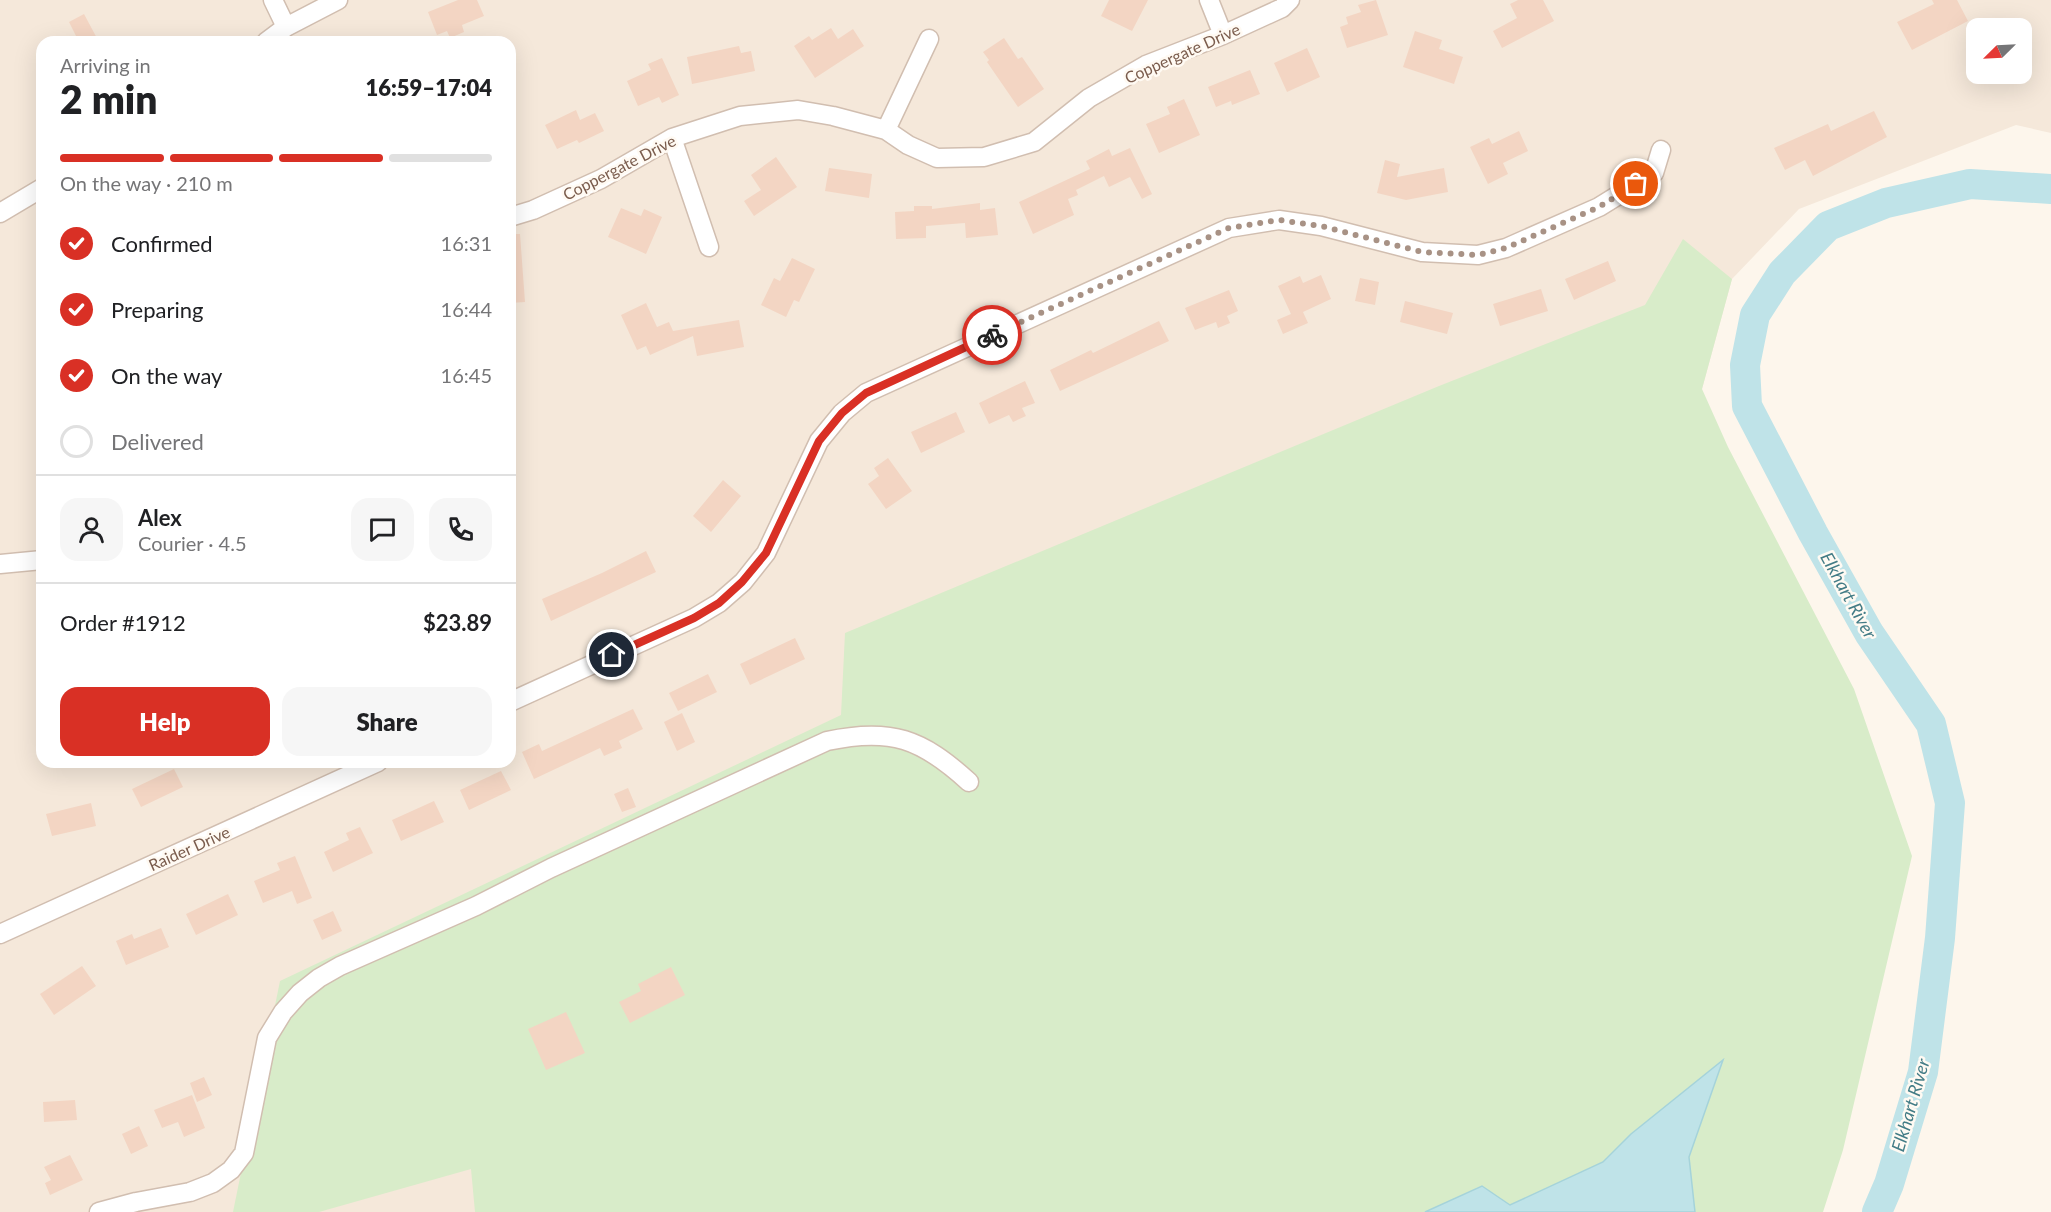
<!DOCTYPE html>
<meta charset="utf-8">
<style>
:root{--surface:#fff;--page:#f6f6f6;--text:#202124;--muted:#757577;--line:#e0e0e0;--accent:#d93025}
body{margin:0;font-family:Lato,sans-serif;background:var(--page);color:var(--text);height:100vh;display:flex;flex-direction:column;font-size:22px;white-space:nowrap}
*{box-sizing:border-box;margin:0}
p{font-size:20px;color:var(--muted)}
.icon{flex:none;width:33px;height:33px;fill:none;stroke:currentColor;stroke-width:2;stroke-linecap:round;stroke-linejoin:round}
.map{position:relative;flex:1;overflow:hidden}
.side{position:absolute;left:36px;top:36px;width:480px;height:732px;display:flex;flex-direction:column;background:var(--surface);border-radius:18px;box-shadow:0 6px 24px #0002}
.side>*{flex:none}
.needle{width:39px;rotate:246deg}
.controls{position:absolute;left:1966px;top:18px;display:grid;gap:12px}
.controls a{display:grid;place-items:center;width:66px;height:66px;border-radius:12px;background:var(--surface);box-shadow:0 6px 24px #0002;font-size:30px}
.pin{position:absolute;display:grid;place-items:center;width:51px;height:51px;color:#fff;margin:-26px;border:3px solid #fff;border-radius:50%;box-shadow:0 2px 6px #0007}
.courier{position:absolute;display:grid;place-items:center;width:60px;height:60px;margin:-30px;border:4px solid #d93025;border-radius:50%;background:#fff;color:#222;box-shadow:0 2px 8px #0007}
.overview em{font-style:normal;font-weight:800}
.overview div{display:flex;flex-direction:column-reverse}
.overview{display:flex;align-items:center;justify-content:space-between;height:102px;padding:0 24px}
h1{font-size:39px;font-weight:800;line-height:45px}
.bar{display:grid;grid-template-columns:repeat(4,1fr);gap:9px 6px;align-content:center;height:72px;padding:0 24px}
.bar i{height:8px;border-radius:4px;background:var(--line)}
.bar .current{background:var(--accent)}
.bar p{grid-column:span 4}
.line{display:flex;align-items:center;gap:15px;padding:0 24px;border-top:2px solid var(--line)}
.line div{flex:1}
.round{display:grid;place-items:center;flex:none;width:63px;height:63px;border-radius:18px;background:var(--page)}
ol{padding:0 24px;list-style:none}
li{display:flex;align-items:center;gap:18px;height:66px}
li p{margin-inline-start:auto}
li .icon{padding:6px;border-radius:50%;background:var(--accent);color:#fff;stroke-width:4}
li:last-child{color:var(--muted)}
li i{width:33px;height:33px;border:3px solid var(--line);border-radius:50%}
.action{display:flex;gap:12px;margin-top:auto;padding:12px 24px}
.action a{flex:1;height:69px;border-radius:18px;background:var(--accent);color:#fff;font-size:24px;font-weight:800;line-height:69px;text-align:center}
.action a+a{background:var(--page);color:var(--text)}
.map>svg:first-child{display:block}
</style>
<div class="map">
<svg width="2051" height="1212" viewBox="0 0 2051 1212">
<rect width="100%" height="100%" fill="#fdf6ec"/>
<path fill="#f5e8da" fill-rule="evenodd" d="M0,0H2051V133L2016,125L1799,209L1732,279L1702,389L1006,1212H0ZM1977,28H2022V74H1977ZM42,42H510V762H42Z"/>
<path fill="#d8ecc9" d="M1683,239L1732,279L1702,389L1728,447L1854,689L1912,856L1843,1150L1823,1212H475L471,1169L319,1212H233L280,981L841,715L845,633L1439,386L1645,305Z"/>
<path fill="#bfe3e8" stroke="#a5d3da" stroke-width="1.5" d="M1723,1060L1689,1157L1695,1212H1425L1482,1186L1510,1205L1603,1162L1631,1134Z"/>
<g fill="none" stroke-linecap="round" stroke-linejoin="round">
<path stroke="#bfe3e8" stroke-width="30" d="M1877,1212L1889,1184L1923,1072L1940,938L1950,803L1931,724L1869,633L1813,533L1747,406L1745,365L1755,315L1782,273L1828,226L1886,203L1970,184L2051,189"/>
</g>
<path fill="#f3d5c3" d="M458,0H477L484,16L462,25L464,32L450,38L447,31L437,35L428,12Z
M1109,0H1148L1132,31L1101,16Z
M1376,0L1388,35L1347,48L1340,27L1348,24L1346,17L1361,12L1358,5Z
M1518,0H1543L1554,21L1502,48L1493,31L1517,18L1510,4Z
M1932,0H1957L1968,21L1912,50L1897,22L1934,4Z
M84,14L99,42H79L69,22Z
M831,28L838,39L853,29L864,46L815,78L794,46L809,36L812,40Z
M1415,31L1442,40L1439,49L1463,57L1454,84L1403,67Z
M1004,38L1018,59L1022,57L1044,89L1018,107L987,62L989,60L983,52Z
M739,46L741,53L751,51L755,71L692,84L687,57Z
M1307,48L1320,77L1287,92L1274,63Z
M662,58L679,95L662,103L659,97L638,106L627,81L651,70L648,64Z
M1250,70L1260,94L1232,105L1231,101L1216,107L1208,87Z
M1184,99L1200,135L1159,153L1146,124L1170,114L1167,107Z
M576,110L580,120L595,113L604,131L579,143L577,140L557,149L545,125Z
M1874,111L1887,137L1813,176L1805,160L1785,170L1774,148L1828,124L1831,131Z
M1519,131L1528,151L1503,163L1508,174L1488,184L1470,147L1489,138L1492,144Z
M1130,148L1152,194L1142,199L1130,177L1109,187L1104,176L1076,190L1078,195L1068,199L1074,215L1033,234L1019,202L1090,169L1086,161L1109,149L1112,156Z
M776,157L797,187L754,216L744,201L761,190L751,175Z
M1385,160L1400,164L1397,177L1444,168L1448,192L1406,200L1377,193Z
M829,168L872,174L869,198L825,191Z
M980,203V210L995,208L998,235L966,238L965,223L926,226V238L896,239L895,212L914,211V206H932V209Z
M621,208L641,216L644,209L662,217L646,254L608,237Z
M510,234H520L525,302L510,303Z
M792,258L815,269L799,302L794,300L786,317L761,305L774,278L780,281Z
M1608,261L1616,281L1574,300L1565,279Z
M1321,275L1331,299L1303,312L1308,323L1283,334L1277,320L1291,314L1278,286L1300,276L1303,283Z
M1360,278L1379,282L1375,305L1355,301Z
M1541,289L1548,311L1500,326L1493,304Z
M1229,290L1238,311L1227,316L1230,323L1218,328L1216,322L1195,330L1185,308Z
M1405,301L1453,313L1447,334L1400,322Z
M646,303L657,327L669,322L673,331L739,320L744,347L697,356L693,336L650,355L646,346L637,350L621,315Z
M1159,321L1169,341L1060,391L1050,370L1091,350L1093,353Z
M1025,381L1035,403L1022,408L1026,416L1013,422L1009,415L989,424L979,403Z
M956,412L965,432L921,453L911,432Z
M888,458L912,491L886,509L868,484L879,476L874,468Z
M723,480L741,496L711,532L693,516Z
M646,551L656,572L551,621L542,599L602,573Z
M795,638L805,659L750,685L740,664Z
M708,674L717,692L678,711L669,693Z
M633,709L643,729L619,741L622,748L604,756L600,748L534,779L522,752L539,744L542,751Z
M682,713L695,742L677,751L664,722Z
M174,769L183,787L141,807L132,789Z
M501,771L511,790L469,810L460,790Z
M628,788L636,807L622,812L614,794Z
M434,801L444,822L401,841L392,820Z
M91,803L96,826L52,836L46,814Z
M360,827L373,853L333,872L324,852L349,840L346,833Z
M295,856L312,898L297,904L292,891L263,903L254,881L280,870L277,863Z
M228,894L238,915L196,935L186,914Z
M333,911L342,931L322,940L313,920Z
M161,928L169,947L126,965L116,941L132,934L134,939Z
M82,966L96,986L54,1015L40,994Z
M671,967L685,995L630,1023L619,1002L641,991L638,984Z
M566,1012L585,1053L546,1070L528,1029Z
M204,1077L212,1095L197,1102L190,1083Z
M192,1095L205,1128L184,1137L178,1122L162,1128L154,1110Z
M75,1100L77,1120L44,1122L43,1102Z
M139,1126L148,1146L131,1154L122,1134Z
M70,1155L83,1180L50,1195L45,1183L51,1180L44,1167Z"/>
<g fill="none" stroke-linecap="round" stroke-linejoin="round">
<g stroke="#d1beb0" stroke-width="21">
<path id="minor" d="M273,0L286,27
M1209,0L1223,35
M266,42L286,27L338,0
M886,130L929,39
M672,138L709,247
M0,213L42,188
M510,217L533,210L601,179L672,138L740,116L798,110L833,116L886,130L908,145L937,158L984,157L1034,142L1089,98L1146,65L1223,35L1282,8L1290,0
M0,564L42,560
M510,702L694,618L719,603L743,582L766,553L819,441L842,413L866,393L1229,228L1279,220L1321,226L1422,252L1478,255L1506,248L1599,207L1654,173L1661,150
M0,934L378,762
M99,1212L136,1202L190,1192L213,1183L231,1170L244,1153L267,1038L283,1012L300,993L319,978L340,966L476,906L551,868L827,741C891,727 922,739 969,782"/>
</g>
<use href="#minor" stroke="#fff" stroke-width="18"/>
</g>
<g fill="none" stroke-linecap="round" stroke-linejoin="round">
<path stroke="#a89285" stroke-width="6" stroke-dasharray="0 10.8" d="M992,335L1229,228L1279,220L1321,226L1422,252L1478,255L1506,248L1599,207L1636,184"/>
<path stroke="#d93025" stroke-width="8" d="M612,655L694,618L719,603L742,582L766,553L819,441L842,413L866,393L992,335"/>
</g>
<g text-anchor="middle" dominant-baseline="central" stroke-width="5" stroke-linejoin="round" paint-order="stroke">
<g font-size="16" fill="#7a5c4d" stroke="#fffaf3">
<text transform="translate(1182 53) rotate(-24)">Coppergate Drive</text>
<text transform="translate(619 167) rotate(-27)">Coppergate Drive</text>
<text transform="translate(189 848) rotate(-24)">Raider Drive</text>
</g>
<g font-size="18" font-style="italic" fill="#437c86" stroke="#fffaf3">
<text transform="translate(1849 595) rotate(61)">Elkhart River</text>
<text transform="translate(1910 1105) rotate(-74)">Elkhart River</text>
</g>
</g>
</svg>
<div class="controls">
<a><svg class="needle" viewBox="-14 -14 28 28"><path d="M0-13l5 13h-10z" fill="#e53935"/><path d="M0 13l5-13h-10z" fill="#757577"/></svg></a>
</div>
<div class="pin" style="left:1636px;top:184px;background:#ea580c"><svg class="icon" aria-label="bag" viewBox="0 0 24 24"><path d="M5 8h14l-1 12H6zM9 8a3 3 0 0 1 6 0"/></svg></div>
<div class="pin" style="left:612px;top:655px;background:#1f2937"><svg class="icon" aria-label="home" viewBox="0 0 24 24"><path d="M3 11l9-7 9 7M6 9v11h12V9"/></svg></div>
<div class="courier" style="left:992px;top:335px"><svg class="icon" aria-label="bike" viewBox="0 0 24 24"><circle cx="6" cy="16" r="4"/><circle cx="18" cy="16" r="4"/><path d="M6 16l4-8h5l3 8M10 8l3 8H6M13 5h3"/></svg></div>
<section class="side">
<div class="overview"><div><h1>2 min</h1><p>Arriving in</p></div><em>16:59–17:04</em></div>
<div class="bar"><i class="current"></i><i class="current"></i><i class="current"></i><i></i><p>On the way · 210 m</p></div>
<ol>
<li><svg class="icon" aria-label="check" viewBox="0 0 24 24"><path d="M5 12l5 5 9-10"/></svg>Confirmed<p>16:31</p></li>
<li><svg class="icon" aria-label="check" viewBox="0 0 24 24"><path d="M5 12l5 5 9-10"/></svg>Preparing<p>16:44</p></li>
<li><svg class="icon" aria-label="check" viewBox="0 0 24 24"><path d="M5 12l5 5 9-10"/></svg>On the way<p>16:45</p></li>
<li><i></i>Delivered</li>
</ol>
<div class="line" style="height:108px"><a class="round"><svg class="icon" aria-label="person" viewBox="0 0 24 24"><circle cx="12" cy="8" r="4"/><path d="M4 21q1-7 8-7t8 7"/></svg></a><div><b>Alex</b><p>Courier · 4.5</p></div><a class="round"><svg class="icon" aria-label="chat" viewBox="0 0 24 24"><path d="M4 5h16v11H9l-5 4z"/></svg></a><a class="round"><svg class="icon" aria-label="phone" viewBox="0 0 24 24"><path d="M5 4h4l2 5-3 2q2 4 5 5l2-3 5 2v4C11 20 4 13 5 4z"/></svg></a></div>
<div class="line" style="height:78px"><div>Order #1912</div><b>$23.89</b></div>
<div class="action"><a>Help</a><a>Share</a></div>
</section>
</div>
